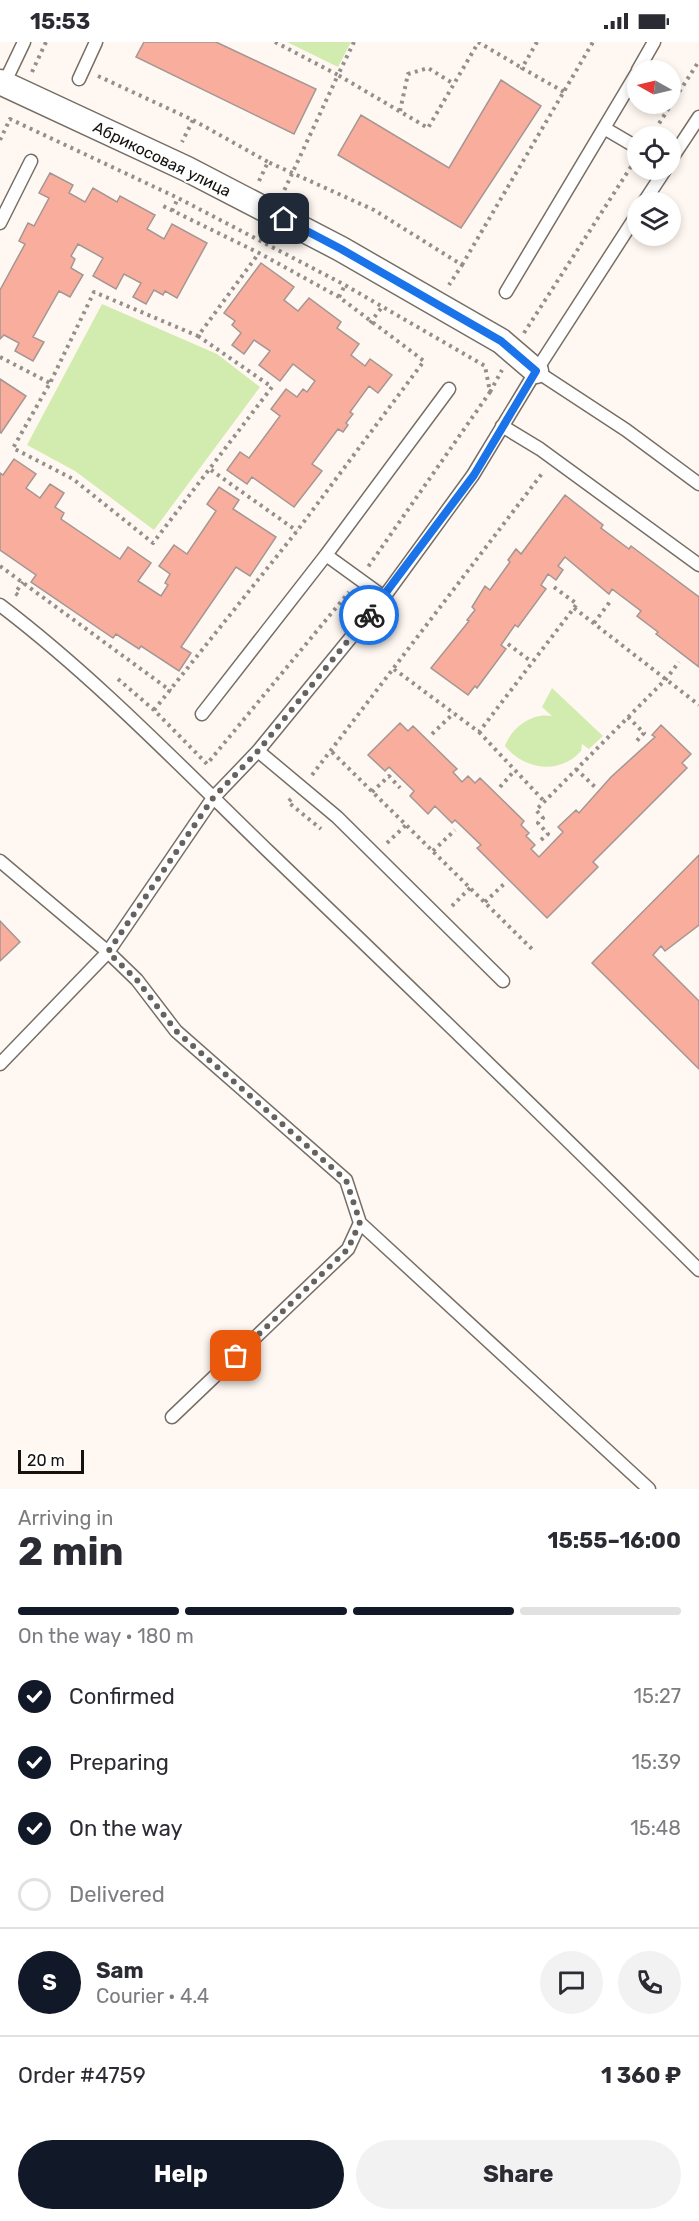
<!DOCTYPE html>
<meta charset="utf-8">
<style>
:root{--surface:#fff;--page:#f2f2f3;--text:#2b2b33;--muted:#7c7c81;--line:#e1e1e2;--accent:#111827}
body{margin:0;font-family:Rubik,sans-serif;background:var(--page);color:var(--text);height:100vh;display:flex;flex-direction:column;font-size:22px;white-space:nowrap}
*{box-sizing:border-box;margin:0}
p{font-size:20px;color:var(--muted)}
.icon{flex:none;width:33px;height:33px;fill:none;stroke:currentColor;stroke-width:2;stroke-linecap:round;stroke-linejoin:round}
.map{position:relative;height:1447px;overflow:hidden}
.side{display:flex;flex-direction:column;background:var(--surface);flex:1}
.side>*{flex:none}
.needle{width:39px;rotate:278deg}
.controls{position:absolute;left:627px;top:18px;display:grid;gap:12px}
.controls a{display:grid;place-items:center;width:54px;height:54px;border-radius:50%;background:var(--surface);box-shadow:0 3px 9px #0003;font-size:30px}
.scale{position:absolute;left:18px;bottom:15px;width:66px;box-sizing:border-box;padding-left:6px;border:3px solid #15110e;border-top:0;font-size:16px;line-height:21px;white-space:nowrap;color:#15110e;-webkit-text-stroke:4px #fff;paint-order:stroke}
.pin{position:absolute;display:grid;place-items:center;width:51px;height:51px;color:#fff;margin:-26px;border-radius:12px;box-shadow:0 3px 9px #0006}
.courier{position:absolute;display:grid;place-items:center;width:60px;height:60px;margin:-30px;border:4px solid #1a73e8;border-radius:50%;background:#fff;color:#222;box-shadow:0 2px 8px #0007}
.overview em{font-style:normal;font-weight:700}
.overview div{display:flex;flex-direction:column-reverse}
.overview{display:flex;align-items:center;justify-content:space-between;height:102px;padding:0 18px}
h1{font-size:39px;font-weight:700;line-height:45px}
.bar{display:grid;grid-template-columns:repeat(4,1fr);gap:9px 6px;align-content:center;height:72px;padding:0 18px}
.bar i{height:8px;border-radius:4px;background:var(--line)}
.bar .selected{background:var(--accent)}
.bar p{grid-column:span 4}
.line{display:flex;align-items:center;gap:15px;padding:0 18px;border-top:2px solid var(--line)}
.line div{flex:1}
.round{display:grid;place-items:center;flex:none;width:63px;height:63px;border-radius:32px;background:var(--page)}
ol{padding:0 18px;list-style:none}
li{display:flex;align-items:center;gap:18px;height:66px}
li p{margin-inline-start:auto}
li .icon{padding:6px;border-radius:50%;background:var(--accent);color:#fff;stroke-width:4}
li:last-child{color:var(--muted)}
li i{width:33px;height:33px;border:3px solid var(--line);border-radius:50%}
.cta{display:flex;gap:12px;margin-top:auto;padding:12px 18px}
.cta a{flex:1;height:69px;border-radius:36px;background:var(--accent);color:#fff;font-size:24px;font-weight:700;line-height:69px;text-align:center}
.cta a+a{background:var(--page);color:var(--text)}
.status{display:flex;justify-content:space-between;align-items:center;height:42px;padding:0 30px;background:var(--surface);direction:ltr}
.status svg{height:16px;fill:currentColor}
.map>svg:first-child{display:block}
</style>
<div class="status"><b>15:53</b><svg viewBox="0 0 49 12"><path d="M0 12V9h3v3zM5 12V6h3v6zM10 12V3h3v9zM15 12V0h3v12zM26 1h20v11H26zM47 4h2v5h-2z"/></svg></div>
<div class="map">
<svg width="699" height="1447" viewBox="0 0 699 1447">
<rect width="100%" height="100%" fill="#fff8f2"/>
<path fill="#d1ecae" d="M287,0H351L338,25Z
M102,262L217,312L260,345L154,488L75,429L27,403Z
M552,646L603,694L589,707L582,702L581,709C560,733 524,728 505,704C511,686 532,670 552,674L542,665Z"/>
<path fill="#f9ad9c" stroke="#a49693" stroke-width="1.5" d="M144,0H216L316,47L294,92L136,15Z
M501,38L541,64L461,186L338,113L361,73L449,126Z
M50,131L73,143L69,151L85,160L93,146L117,160L120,154L155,173L147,187L164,197L172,182L207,201L177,256L165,249L163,253L154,248L146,262L133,255L141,241L124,232L116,247L93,234L103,216L78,202L71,214L75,217L71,226L83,233L70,255L59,249L33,295L44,300L33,319L15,309L19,301L4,293L0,297V248L25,202L19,199L28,181L34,184L49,156L39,151Z
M261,221L294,245L284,258L298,269L309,256L341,280L337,286L359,302L351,313L365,324L370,317L392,333L378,351L369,344L350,370L353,372L346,381L348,383L343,390L338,387L312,422L322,429L294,465L252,435L247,442L227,428L240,410L249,416L280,374L271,367L286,347L297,355L303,347L307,350L315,339L293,322L280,339L259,323L270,309L254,298L244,312L232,303L241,291L232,283L235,279L224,271Z
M0,337L26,354L1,391L0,390Z
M14,417L36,432L26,446L40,456L50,442L64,451L55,465L64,471L61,477L120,517L128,505L151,521L138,539L161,554L168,543L165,541L170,532L159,524L174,503L187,512L216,469L207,462L219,445L239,458L233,467L276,495L250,534L236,525L181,605L191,611L179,629L141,604L139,607L116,592L113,596L31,540L36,533L0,508V431L3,433Z
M565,453L603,483L601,486L629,507L631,504L699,555V625L656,592L658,590L637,574L641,569L612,547L609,552L565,515L558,524L563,528L556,538L548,532L541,543L546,547L518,585L515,583L501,603L506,607L477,646L475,644L468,653L431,626L469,579L467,578L475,568L472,565L485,544L490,548L510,520L508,518L516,507L521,512Z
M400,681L408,689L413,684L457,727L453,730L462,740L468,734L475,741L480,736L524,779L521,783L529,791L526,794L535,803L531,807L539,815L563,790L558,785L576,768L579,771L611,735L655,695L652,693L661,683L691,712L682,721L687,726L593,820L598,825L547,876L477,806L481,803L455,778L452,781L435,764L428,772L410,754L414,749L389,725L385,729L368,713Z
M699,813V883L665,909L661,904L653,913L699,959V1027L592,921Z
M0,879L20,900L0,919Z"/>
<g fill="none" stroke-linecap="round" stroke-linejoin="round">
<g stroke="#776e65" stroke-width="15">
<path id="lane" d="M638,28L654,0
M79,37L96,0
M3,44L24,0
M604,86L638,106
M670,119L699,75
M644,160L665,128
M0,181L31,119
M506,250L638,29
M536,329L626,388L699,442
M502,384L540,407L699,523
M326,513L384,555
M0,563C96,636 181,725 268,809C413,948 557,1087 699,1228
M202,672L326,513L449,347
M258,709L337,775L503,939
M0,819L108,910L0,1022
M360,1181L649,1447
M172,1375L348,1207L360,1181L346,1138L176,989L137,938L108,910L213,756L258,709L384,555L473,433L536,329L638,171"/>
</g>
<g stroke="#776e65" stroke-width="27">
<path id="street" d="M0,40L187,127L341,207L501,299L536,329"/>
</g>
<path stroke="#948f8a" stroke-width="4" stroke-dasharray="3 4.5" stroke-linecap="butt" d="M275,0L338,33L283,151
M354,0L338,33L428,86L478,1
M478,0L522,26
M537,0L522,26L564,50
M32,30L46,0
M98,34L193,78L182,100
M400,69L408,32L428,26L454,42
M193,78L268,120
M651,94L699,19
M0,98L10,77L178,156L345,243L485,324L490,350L368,525
M259,139L268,120L374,168L462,223L449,243
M172,169L178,156
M462,223L593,0
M339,255L345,243
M370,281L382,265
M524,291L634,120
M198,294L272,345L153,501L73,437L13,406L50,341L94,250L198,294L259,211
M0,315L50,341
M490,350L502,328
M211,428L297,489
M0,524L171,649
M18,553L15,551L23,540
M574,566L699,663
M594,581L612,557
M508,602L532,620
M394,627L479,690L577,562L551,543
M118,637L154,668L207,722L349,550
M154,668L297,489L424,319L339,255L259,211L161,163
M628,675L644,691L634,702
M479,690L544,759
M432,692L454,671
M332,710L535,910
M576,727L595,745
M312,733L544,429
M500,745L515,728
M372,750L389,734L400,746
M291,757L288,760L321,787
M541,798L548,792L538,781L543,776L536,768L666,637L679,620
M387,801L406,783
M433,809L455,788
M485,860L505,841
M452,864L470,846"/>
<use href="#lane" stroke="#fff" stroke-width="12"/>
<use href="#street" stroke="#fff" stroke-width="24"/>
</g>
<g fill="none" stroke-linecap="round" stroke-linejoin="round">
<path stroke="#67625e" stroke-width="6" stroke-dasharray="0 10.8" d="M236,1314L348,1207L360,1180L346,1138L176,989L137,938L108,910L213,756L258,709L369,573"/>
<path stroke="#1a73e8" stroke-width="8" d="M284,177L341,207L501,299L536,329L474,433L369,573"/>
</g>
<g text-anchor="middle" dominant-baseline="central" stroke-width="4.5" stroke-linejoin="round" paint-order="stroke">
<g font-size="16" fill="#15110e" stroke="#fff">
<text transform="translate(162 117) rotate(26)">Абрикосовая улица</text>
</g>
</g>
</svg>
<div class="controls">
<a><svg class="needle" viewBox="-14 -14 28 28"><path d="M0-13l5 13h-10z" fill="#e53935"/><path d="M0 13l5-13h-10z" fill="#7c7c81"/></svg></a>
<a><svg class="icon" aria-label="locate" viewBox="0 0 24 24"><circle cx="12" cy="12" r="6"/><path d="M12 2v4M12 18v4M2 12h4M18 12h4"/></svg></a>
<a><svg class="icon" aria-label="layers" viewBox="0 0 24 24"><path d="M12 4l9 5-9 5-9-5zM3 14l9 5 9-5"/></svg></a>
</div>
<div class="scale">20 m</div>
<div class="pin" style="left:236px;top:1314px;background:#ea580c"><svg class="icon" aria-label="bag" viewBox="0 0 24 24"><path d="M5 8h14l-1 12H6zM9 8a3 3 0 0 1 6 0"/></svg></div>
<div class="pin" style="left:284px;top:177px;background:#1f2937"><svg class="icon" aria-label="home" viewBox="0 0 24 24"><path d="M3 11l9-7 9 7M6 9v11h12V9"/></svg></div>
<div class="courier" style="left:369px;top:573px"><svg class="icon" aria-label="bike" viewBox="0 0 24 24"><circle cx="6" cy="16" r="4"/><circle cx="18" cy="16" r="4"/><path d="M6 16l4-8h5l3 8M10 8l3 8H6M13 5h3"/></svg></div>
</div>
<section class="side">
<div class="overview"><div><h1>2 min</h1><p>Arriving in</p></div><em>15:55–16:00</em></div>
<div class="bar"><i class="selected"></i><i class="selected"></i><i class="selected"></i><i></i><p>On the way · 180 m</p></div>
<ol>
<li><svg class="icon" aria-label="check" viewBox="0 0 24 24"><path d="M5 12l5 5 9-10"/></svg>Confirmed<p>15:27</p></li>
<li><svg class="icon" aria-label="check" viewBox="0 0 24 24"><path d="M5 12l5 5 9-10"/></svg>Preparing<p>15:39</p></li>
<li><svg class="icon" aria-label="check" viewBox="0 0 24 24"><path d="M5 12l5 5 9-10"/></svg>On the way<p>15:48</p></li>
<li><i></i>Delivered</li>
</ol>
<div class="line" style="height:108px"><b class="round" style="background:var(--accent);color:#fff">S</b><div><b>Sam</b><p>Courier · 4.4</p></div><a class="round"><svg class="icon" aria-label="chat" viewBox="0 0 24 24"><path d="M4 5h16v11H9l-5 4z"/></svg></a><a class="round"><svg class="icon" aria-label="phone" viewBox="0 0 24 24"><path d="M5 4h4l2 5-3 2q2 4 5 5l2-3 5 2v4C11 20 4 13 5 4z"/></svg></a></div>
<div class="line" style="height:78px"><div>Order #4759</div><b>1 360 ₽</b></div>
<div class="cta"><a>Help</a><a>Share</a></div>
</section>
